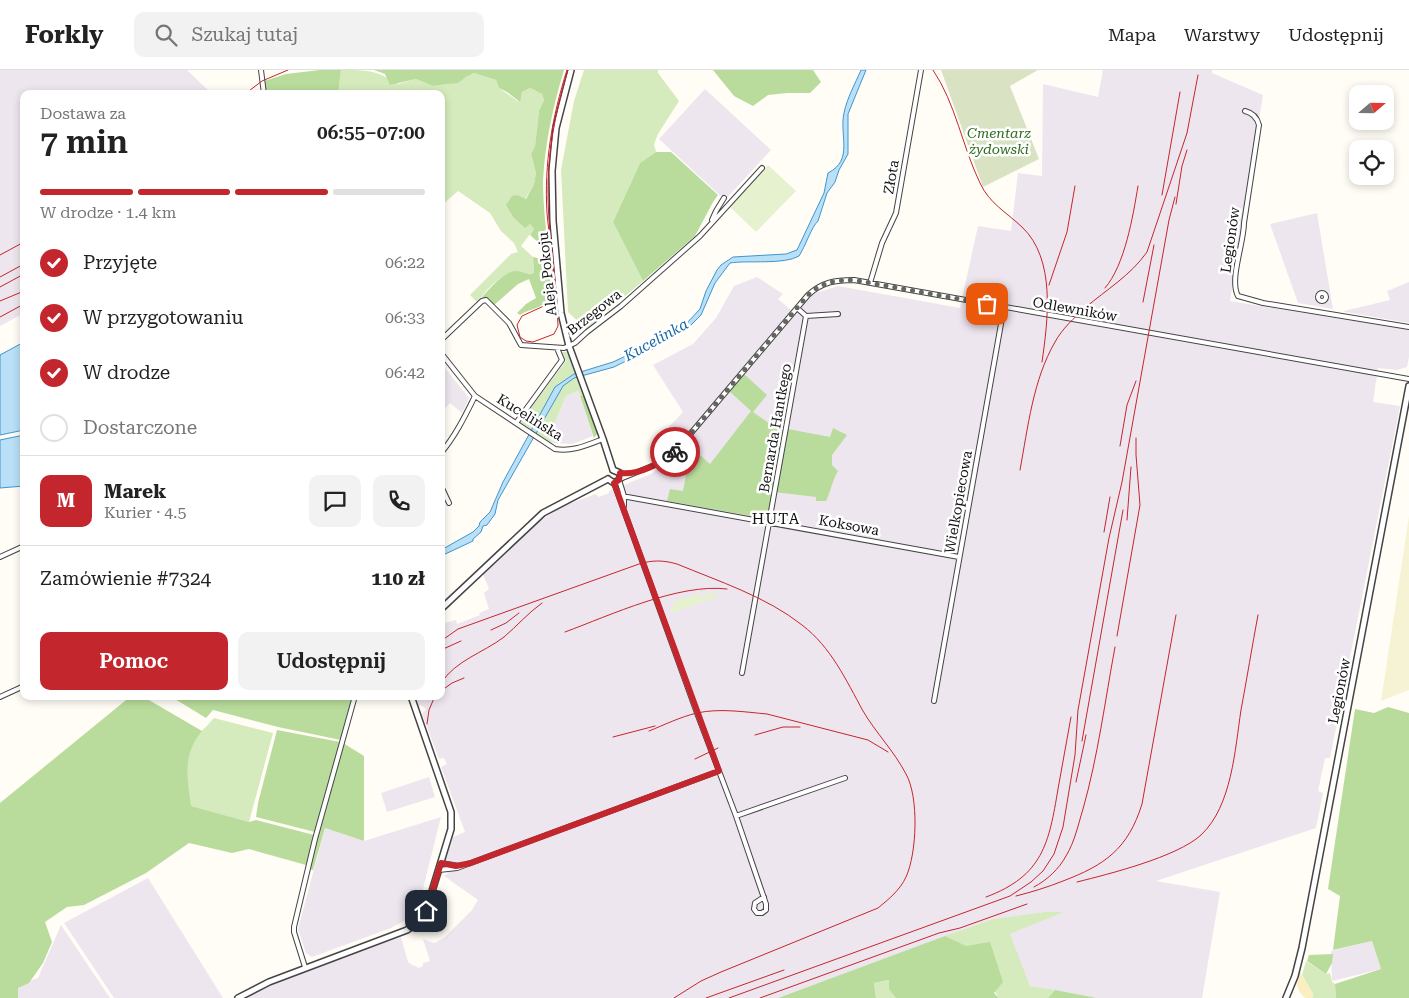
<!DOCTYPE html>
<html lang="pl">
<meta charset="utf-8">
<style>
:root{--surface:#fff;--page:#f2f2f2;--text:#222;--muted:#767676;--line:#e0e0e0;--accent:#c4262e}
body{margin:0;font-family:"Roboto Serif",serif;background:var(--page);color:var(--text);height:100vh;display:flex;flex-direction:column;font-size:19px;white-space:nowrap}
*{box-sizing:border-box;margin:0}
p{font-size:16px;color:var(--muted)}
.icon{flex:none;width:28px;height:28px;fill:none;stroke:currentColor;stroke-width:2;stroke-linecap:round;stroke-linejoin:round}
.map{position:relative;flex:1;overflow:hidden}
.panel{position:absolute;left:20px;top:20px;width:425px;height:610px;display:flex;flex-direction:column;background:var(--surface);border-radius:10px;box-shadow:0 2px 8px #0003}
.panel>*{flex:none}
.needle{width:32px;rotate:70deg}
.fabs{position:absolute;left:1349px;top:15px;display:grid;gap:10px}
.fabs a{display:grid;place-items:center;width:45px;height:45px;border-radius:10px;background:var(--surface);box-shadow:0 2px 8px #0003;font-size:25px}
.pin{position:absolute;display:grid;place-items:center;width:42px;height:42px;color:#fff;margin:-21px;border-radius:10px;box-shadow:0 2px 8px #0006}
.courier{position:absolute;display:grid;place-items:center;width:50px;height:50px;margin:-25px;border:4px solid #c4262e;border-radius:50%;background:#fff;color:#222;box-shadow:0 1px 6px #0007}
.headline em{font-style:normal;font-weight:600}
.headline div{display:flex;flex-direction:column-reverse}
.headline{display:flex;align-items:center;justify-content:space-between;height:85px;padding:0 20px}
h1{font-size:32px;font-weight:600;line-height:38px}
.bar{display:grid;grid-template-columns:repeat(4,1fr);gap:8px 5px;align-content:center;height:60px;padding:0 20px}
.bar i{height:6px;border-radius:4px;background:var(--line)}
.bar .active{background:var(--accent)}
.bar p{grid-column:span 4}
.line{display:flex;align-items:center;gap:12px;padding:0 20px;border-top:1px solid var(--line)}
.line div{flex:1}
.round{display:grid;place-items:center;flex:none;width:52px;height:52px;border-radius:10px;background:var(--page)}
ol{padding:0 20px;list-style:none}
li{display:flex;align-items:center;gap:15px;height:55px}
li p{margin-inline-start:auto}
li .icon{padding:5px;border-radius:50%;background:var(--accent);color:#fff;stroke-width:4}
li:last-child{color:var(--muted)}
li i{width:28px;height:28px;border:2px solid var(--line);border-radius:50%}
.cta{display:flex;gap:10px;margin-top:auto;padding:10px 20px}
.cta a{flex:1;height:58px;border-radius:10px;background:var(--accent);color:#fff;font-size:20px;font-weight:600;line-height:58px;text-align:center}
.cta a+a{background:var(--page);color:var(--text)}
header{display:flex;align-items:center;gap:30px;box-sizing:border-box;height:70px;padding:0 25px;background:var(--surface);border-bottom:1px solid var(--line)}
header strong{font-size:24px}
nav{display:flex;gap:28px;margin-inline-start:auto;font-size:18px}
.search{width:350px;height:45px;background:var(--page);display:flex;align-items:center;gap:12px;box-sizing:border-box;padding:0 18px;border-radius:10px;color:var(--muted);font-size:19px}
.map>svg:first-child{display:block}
</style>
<header>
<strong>Forkly</strong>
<div class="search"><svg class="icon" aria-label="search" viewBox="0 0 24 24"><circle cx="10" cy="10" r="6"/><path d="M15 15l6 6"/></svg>Szukaj tutaj</div>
<nav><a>Mapa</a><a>Warstwy</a><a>Udostępnij</a></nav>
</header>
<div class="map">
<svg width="1409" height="928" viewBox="0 0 1409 928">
<rect width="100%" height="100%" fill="#fffdf5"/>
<path fill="#eee6ef" d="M0,0H187L212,24H24V243L0,256Z
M1103,0H1212V3L1263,25L1230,231L1409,260V287L1407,297L1397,300L1378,298L1373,332L1400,336L1330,688H1325L1318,721L1323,723L1316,758L1156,811L1220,822L1202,928H1097L1030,916L1009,864L1063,842L993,849L778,928H244L263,918L325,893L401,867L408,892L414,896H416L418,898L423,896V893L430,891L423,869L433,873L437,872L445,867L472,840L478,830L444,806L448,803L443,797L453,767L465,762L441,697L447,694L444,688L439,689L422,644L426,639L421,635L418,636L415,626H441V554L456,550L457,554L480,545L479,543L489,539L484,523L489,519L483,504L534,455L563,436L596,424L599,427L609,423V421L651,404L677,384L662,364L683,342L653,295L693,274L716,248L734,216L757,207L783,224L778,229L791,240L816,223L838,216L960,238L978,156L1011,161L1018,103L1042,106L1043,14L1098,27Z
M705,19L771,80L725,130L659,69Z
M1317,143L1333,239L1298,233L1270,154Z
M1409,212V253L1345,242L1344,241L1390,230L1387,221Z
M441,293L469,328L462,343L450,333L441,343Z
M578,321L593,366L572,374L552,373L551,362L566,326Z
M429,707L435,727L387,742L381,723Z
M441,747L422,823L409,848L391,858L312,887L306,883L298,859L325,758L364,771Z
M148,808L223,928H114L64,853Z
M61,855L110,928H2L0,921L38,908Z
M1372,871L1381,899L1332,911L1331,881Z"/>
<path fill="#f6f3d4" d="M1409,446V620L1381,631Z"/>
<path fill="#d5ebbd" d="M341,0C368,0 376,0 398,14L416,9L433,16L458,12L466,7L474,3L496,10L499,18L519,32L522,22L530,18L542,24L544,30L539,41L535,76L531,84L536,103L534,114L514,148L525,157L530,154L534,159L521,176L533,187L534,203C527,205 521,200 514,202C499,204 486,221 477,232L470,225L511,184L518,182L514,173L501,161L490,143L458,121L441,136V24H338Z
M584,0H658V3L679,31L658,64L654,74L656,82L640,93L613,152L643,211L586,259L568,242L561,100L574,31Z
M562,282H567L583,326H580L578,321L566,326L551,362L552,373L547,371L520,352L566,291Z
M214,648L273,663L249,752L190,736C187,714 182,689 195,669C200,662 208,655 214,648Z
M1046,842H1064L1010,864L1030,916L1055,920L1048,928H999L966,877L945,866L993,849Z
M1306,891L1326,904L1330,903L1332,912L1335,914L1336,928H1312L1313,924L1302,905Z
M890,910L897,928H876L874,913Z"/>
<path fill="#b9dc9c" d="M320,0H341L338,24H266L264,11L286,4Z
M374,0H564C553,36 545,73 543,111C543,134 546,158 548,181L530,165L534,159L530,154L525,158L514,148L506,135L512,126L517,125L526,129L534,114L536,103L531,84L535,76L539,41L544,30L542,24L530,18L522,22L520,32L507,22L499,18L496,10L474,3L466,7L458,13L447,14L433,16L416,9L390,15L385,4Z
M713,0H813L821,12L810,23H787L768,25L753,36L734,26Z
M656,82H671L718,125L713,132L695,166L643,211L613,152L640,93Z
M533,187L549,191C550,203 556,225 545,233C538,239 527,240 520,245L517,243L526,234L536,228L529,209L518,214L493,236L482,227C491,218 504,200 518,201C524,202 527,205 534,203Z
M744,304L767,325L753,342L786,365L788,359L830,367L833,358L847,365L832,385V395L838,401C832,411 831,421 826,431H816V427L774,422L768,449L667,431L670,419L683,421L689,390L679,382L686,373L710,394L751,341L729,321Z
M584,325L598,363L594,368L580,326Z
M131,626H142L202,661C182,685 187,707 191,736L249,752L256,750L314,765L306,795L249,779L232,783L189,773L146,803L84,835L67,837L45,852L52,872L43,893L29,913L18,918V928H0V733Z
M170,626H353L341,670L278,657L213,640L206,648Z
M1388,637L1409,643V928H1336L1335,914L1381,899L1372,871L1333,880L1340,826L1328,819L1355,639L1374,643Z
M277,660L340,672L315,762L256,747L258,733Z
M343,673L364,686V771L325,758L313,800L308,799Z
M945,866L966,876L990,872L1003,912L994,923L999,928H896L889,919V910L874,913L876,928H778Z
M1333,884L1332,893L1326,904L1307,891L1309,885Z
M1055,920L1097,928H1048Z"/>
<path fill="#fbeec1" d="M1299,901L1313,924L1312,928H1305C1296,920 1295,912 1299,901Z"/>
<path fill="#d9e3c4" d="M941,0H1038L1010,16L1039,89L983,117Z"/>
<path fill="#e6f2cf" d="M768,95L796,121L756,162L729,136Z
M715,522L717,527L671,543L672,536L674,535L673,532L699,523L701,527Z"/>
<path fill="#b9e0f7" stroke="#3f96cf" d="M861,0H866L848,44V84L839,100L835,112L827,123L818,151C812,156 805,177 799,186C784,195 748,190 730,193L715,213L701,245L689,257L677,265L666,269L653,279L630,289L614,297L574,308L563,316L498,430L495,444L487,455L483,456L481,462L473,469V471L441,486V480L473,462L479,456L480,452L490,442L503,412L555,317L574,304L613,292L649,275L686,254L700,239L706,221L717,200L721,195L733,187L786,184L797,180L824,123L828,103C854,90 839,65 844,43C847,28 855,14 861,0Z
M24,272V360L0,365V285Z
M24,365V416L0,418V370Z"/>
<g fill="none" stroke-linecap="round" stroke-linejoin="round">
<g stroke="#444" stroke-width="6">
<path id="minor" d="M261,0L264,24
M1245,41C1253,43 1257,47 1259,55L1244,153C1244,173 1229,210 1238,226L1263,233L1409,257
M712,150L716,141L724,128
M870,213L882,173L896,143L921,0
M1318 227a4 4 0 1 1 8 0a4 4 0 1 1-8 0Z
M806,246L838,244
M441,270L482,231L486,230L509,253L521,275L564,278L575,273L587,262L621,236L700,166L762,98
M441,283L475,326L555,379C573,382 587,375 603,369
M516,353L562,290L557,278
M441,383C456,365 465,346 475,326
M620,409L657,394L675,382L808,225C822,212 835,210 854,210L1409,309
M619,410L624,426V436
M614,413L697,643L736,746L766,834V840L762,843H757L754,839L755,833L764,827
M441,416L449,433
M618,423L622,426L959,487
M0,487L24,476
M742,603L806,246L797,238
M0,627L24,616
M934,631L1004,237
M736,746L845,708
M441,793L459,796
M439,800L457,798L719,701
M305,897L294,862V857L315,769L355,626"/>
</g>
<g stroke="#444" stroke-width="8">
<path id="tertiary" d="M571,0L556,58L552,101L553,151L561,243L569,276L603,369L613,400
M608,409L614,413L620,409V403L613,400
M441,539L543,443L608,409
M238,928L269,912L407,860L420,850L426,841L451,759V742L411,626
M1286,928L1295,906L1302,878L1409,316"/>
</g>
<use href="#minor" stroke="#fff" stroke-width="4"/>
<use href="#tertiary" stroke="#fff" stroke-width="5"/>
<path stroke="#c4262e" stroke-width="1" d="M567,0C552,47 544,94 547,143C549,167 555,198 553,223L551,230L546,235L522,246L517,255L520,267L526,271L533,272L554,264L558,256C557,214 549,171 548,129C547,85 555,42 568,0"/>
<path stroke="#c4262e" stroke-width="1" d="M933,0C956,34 962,76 980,113C989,133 1006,142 1022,157C1056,189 1048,250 1042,292
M245,24L262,11L288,0
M1162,125L1180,22
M1176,134L1182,96L1187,80
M0,185L24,172
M0,207L24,194
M1049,215L1067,162L1075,116
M0,217L24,204
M1105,218C1125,195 1133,146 1138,116
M0,231L24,221
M1143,232L1154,175
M0,247L24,234
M1120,376L1127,335L1136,311
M1020,400C1028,357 1033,310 1055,272C1062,259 1074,248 1085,238C1107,219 1130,206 1147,182L1187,63L1198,5
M1127,450L1131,397
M1104,462L1110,427
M491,560L506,553L519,543
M565,562C611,545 679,513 727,519
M1117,566L1140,435L1136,385V368
M441,571L458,559L639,494C652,490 663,490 677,494C718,511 767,527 802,555C831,577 846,610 863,641C876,663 894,681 906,704C919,727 917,783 906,807C900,820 889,829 878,838L721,902L701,911L674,928
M441,580L461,571
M441,613C456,590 483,583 504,567C517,556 528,543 542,533
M441,621L452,613L464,608
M427,654L429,640L435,626
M649,661C664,655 680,647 697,643C719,638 745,642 767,644L868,670L888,682
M755,665L783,657H800
M613,667L655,656
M1082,671L1123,440
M695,689L718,678
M1076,712L1086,665
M1077,812C1109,804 1177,787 1201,765C1232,736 1235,679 1241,640C1247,608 1252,577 1258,545
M1034,817C1047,810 1059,799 1066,786C1075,771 1078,755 1083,739C1098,686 1105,631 1115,577
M1016,826C1032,822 1048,817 1063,811C1105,795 1128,779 1142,734L1176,545
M986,827C1043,806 1049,773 1058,719C1062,695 1067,671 1071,647
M706,928L784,900
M729,928L1010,826L1031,812L1043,801L1054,784L1063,757L1075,685L1078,640L1109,468L1122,412L1169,150L1175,127
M760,928L939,863L960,858L1027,834"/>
</g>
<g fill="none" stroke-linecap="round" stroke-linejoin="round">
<path stroke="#646461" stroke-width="5" stroke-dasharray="0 9" d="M675,382L808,225C822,212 835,210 854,210L987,234"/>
<path stroke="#c4262e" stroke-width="6" d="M426,841L441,793L456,796L471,793L719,701L614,413L619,410L620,403C641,405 658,394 675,382"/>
</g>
<g text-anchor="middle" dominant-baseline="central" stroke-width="5" stroke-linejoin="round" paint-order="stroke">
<g font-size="14" font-style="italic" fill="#2f6b1f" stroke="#fff">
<text x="999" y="63">Cmentarz<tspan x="999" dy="16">żydowski</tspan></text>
</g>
<g font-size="14" fill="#111" stroke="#fff">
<text transform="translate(891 107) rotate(-80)">Złota</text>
<text transform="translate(1230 170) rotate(-82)">Legionów</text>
<text transform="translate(547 204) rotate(-96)">Aleja Pokoju</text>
<text transform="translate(1075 239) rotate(10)">Odlewników</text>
<text transform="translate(594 242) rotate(-38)">Brzegowa</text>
<text transform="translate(530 347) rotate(32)">Kucelińska</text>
<text transform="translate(775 358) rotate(-80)">Bernarda Hantkego</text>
<text transform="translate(958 432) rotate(-80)">Wielkopiecowa</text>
<text transform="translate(849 455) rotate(10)">Koksowa</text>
<text transform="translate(1339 621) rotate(-79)">Legionów</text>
</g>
<g font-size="15" font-style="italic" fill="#1768a6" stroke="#fff">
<text transform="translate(656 270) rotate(-29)">Kucelinka</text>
</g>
<g font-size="15" letter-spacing="1" fill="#111" stroke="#fff">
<text x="776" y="449">HUTA</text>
</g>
</g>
</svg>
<div class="fabs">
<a><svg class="needle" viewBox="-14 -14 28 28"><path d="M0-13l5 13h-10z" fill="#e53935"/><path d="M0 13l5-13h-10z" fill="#767676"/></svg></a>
<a><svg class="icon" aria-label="locate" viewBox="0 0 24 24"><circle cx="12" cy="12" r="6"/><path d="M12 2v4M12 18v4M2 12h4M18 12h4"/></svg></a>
</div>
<div class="pin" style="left:987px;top:234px;background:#ea580c"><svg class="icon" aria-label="bag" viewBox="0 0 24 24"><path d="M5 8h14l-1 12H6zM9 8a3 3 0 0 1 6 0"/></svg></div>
<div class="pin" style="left:426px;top:841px;background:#1f2937"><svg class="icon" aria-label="home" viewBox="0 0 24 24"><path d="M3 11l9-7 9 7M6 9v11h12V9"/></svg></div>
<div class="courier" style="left:675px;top:382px"><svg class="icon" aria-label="bike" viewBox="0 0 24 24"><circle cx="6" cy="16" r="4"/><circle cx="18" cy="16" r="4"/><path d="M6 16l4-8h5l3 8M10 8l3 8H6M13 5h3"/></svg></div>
<section class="panel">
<div class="headline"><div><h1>7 min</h1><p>Dostawa za</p></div><em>06:55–07:00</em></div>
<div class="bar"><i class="active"></i><i class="active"></i><i class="active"></i><i></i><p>W drodze · 1.4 km</p></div>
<ol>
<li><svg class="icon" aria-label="check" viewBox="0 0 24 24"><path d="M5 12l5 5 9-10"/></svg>Przyjęte<p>06:22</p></li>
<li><svg class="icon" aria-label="check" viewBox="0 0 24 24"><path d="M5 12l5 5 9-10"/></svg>W przygotowaniu<p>06:33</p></li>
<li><svg class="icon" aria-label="check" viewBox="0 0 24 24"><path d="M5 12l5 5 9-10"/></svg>W drodze<p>06:42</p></li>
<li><i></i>Dostarczone</li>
</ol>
<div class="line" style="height:90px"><b class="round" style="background:var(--accent);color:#fff">M</b><div><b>Marek</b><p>Kurier · 4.5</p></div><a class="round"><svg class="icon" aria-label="chat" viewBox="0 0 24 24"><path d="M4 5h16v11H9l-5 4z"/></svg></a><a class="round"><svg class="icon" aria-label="phone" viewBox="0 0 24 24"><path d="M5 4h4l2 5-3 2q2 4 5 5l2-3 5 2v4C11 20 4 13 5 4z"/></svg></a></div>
<div class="line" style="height:65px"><div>Zamówienie #7324</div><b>110 zł</b></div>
<div class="cta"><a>Pomoc</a><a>Udostępnij</a></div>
</section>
</div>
